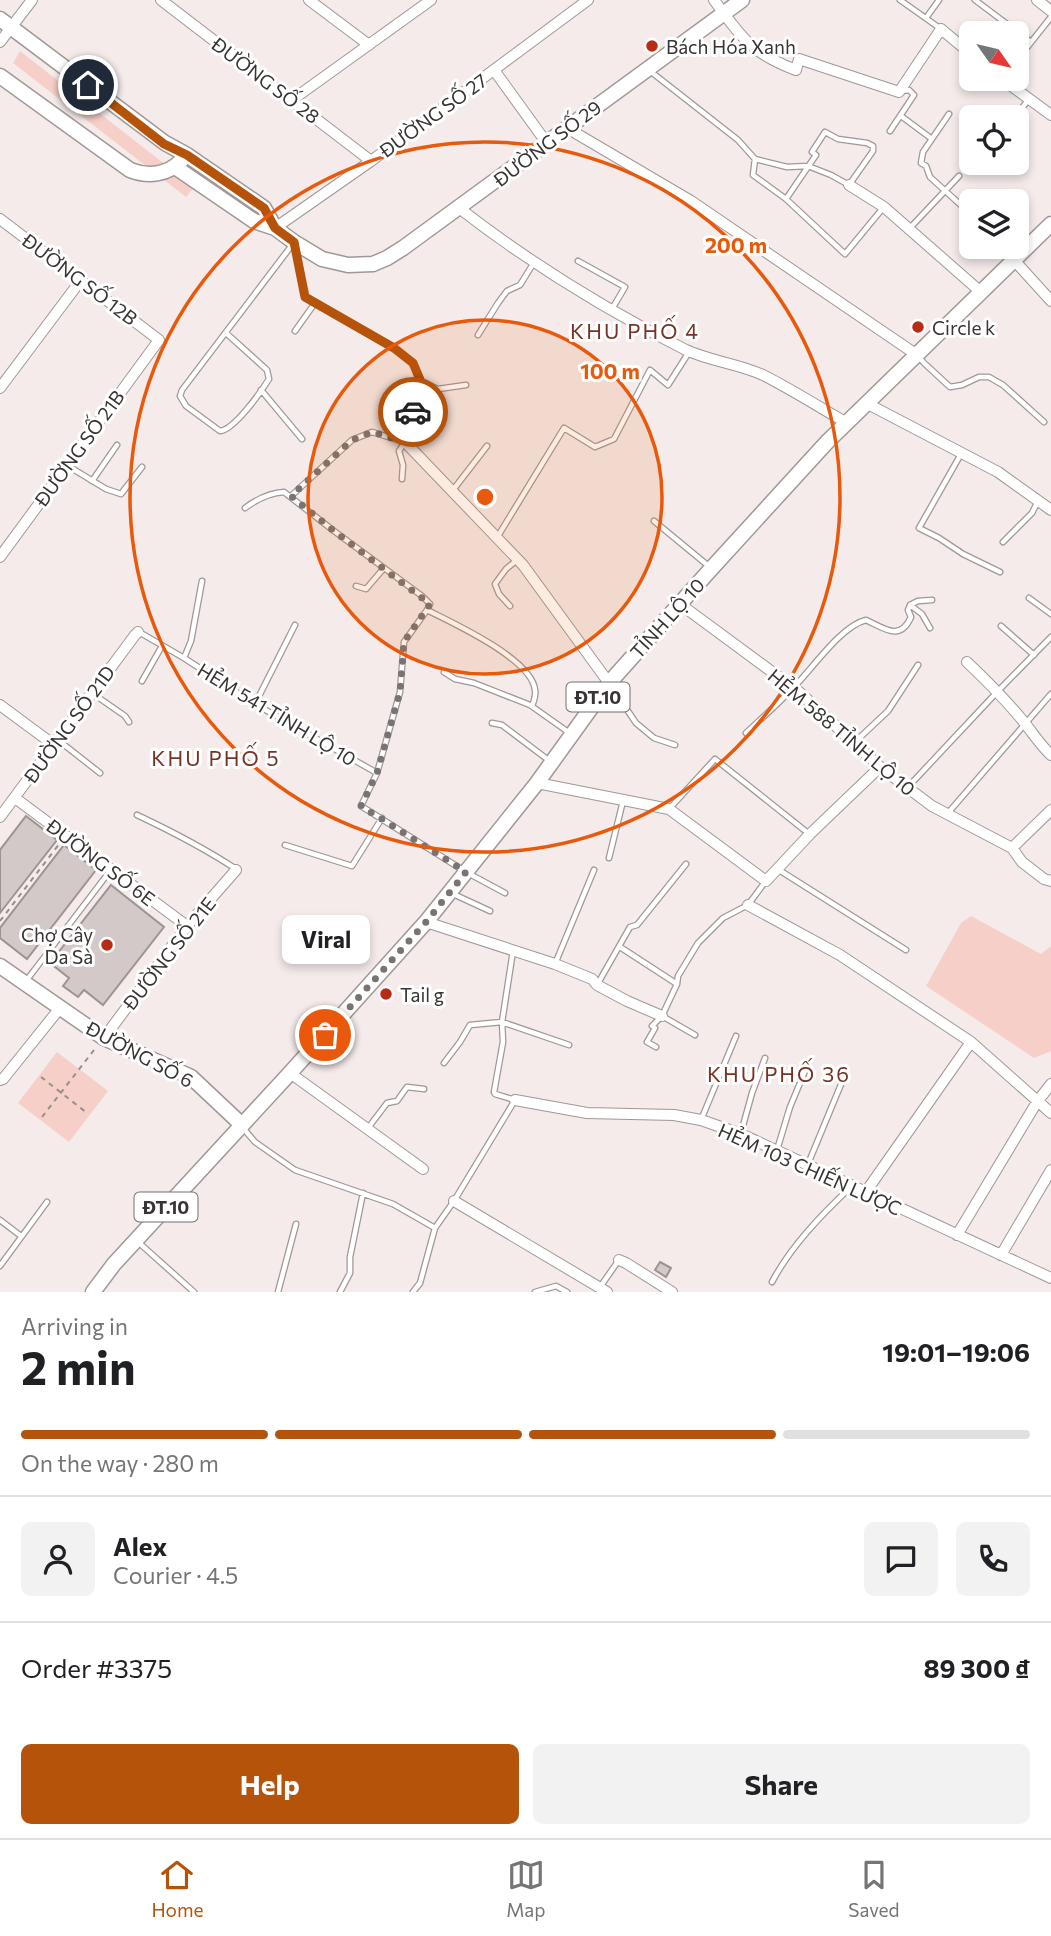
<!DOCTYPE html>
<meta charset="utf-8">
<style>
:root{--surface:#fff;--page:#f2f2f2;--text:#202124;--muted:#757577;--line:#e0e0e0;--accent:#b45309}
body{margin:0;font-family:Commissioner,sans-serif;background:var(--page);color:var(--text);height:100vh;display:flex;flex-direction:column;font-size:26px;white-space:nowrap}
*{box-sizing:border-box;margin:0}
p{font-size:23px;color:var(--muted)}
.icon{flex:none;width:38px;height:38px;fill:none;stroke:currentColor;stroke-width:2;stroke-linecap:round;stroke-linejoin:round}
.map{position:relative;height:1292px;overflow:hidden}
.details{display:flex;flex-direction:column;background:var(--surface);flex:1}
.details>*{flex:none}
.needle{width:46px;rotate:124deg}
.controls{position:absolute;left:959px;top:21px;display:grid;gap:14px}
.controls a{display:grid;place-items:center;width:70px;height:70px;border-radius:10px;background:var(--surface);box-shadow:0 4px 10px #0003;font-size:35px}
.pin{position:absolute;display:grid;place-items:center;width:60px;height:60px;color:#fff;margin:-30px;border:4px solid #fff;border-radius:50%;box-shadow:0 2px 7px #0007}
.courier{position:absolute;display:grid;place-items:center;width:70px;height:70px;margin:-35px;border:5px solid #b45309;border-radius:50%;background:#fff;color:#222;box-shadow:0 2px 9px #0007}
.bubble{position:absolute;height:49px;border-radius:10px;background:var(--surface);box-shadow:0 4px 10px #0003;font-size:23px;font-weight:700;line-height:49px;text-align:center}
.overview em{font-style:normal;font-weight:700}
.overview div{display:flex;flex-direction:column-reverse}
.overview{display:flex;align-items:center;justify-content:space-between;height:119px;padding:0 21px}
h1{font-size:46px;font-weight:700;line-height:52px}
.bar{display:grid;grid-template-columns:repeat(4,1fr);gap:10px 7px;align-content:center;height:84px;padding:0 21px}
.bar i{height:9px;border-radius:5px;background:var(--line)}
.bar .active{background:var(--accent)}
.bar p{grid-column:span 4}
.line{display:flex;align-items:center;gap:18px;padding:0 21px;border-top:2px solid var(--line)}
.line div{flex:1}
.round{display:grid;place-items:center;flex:none;width:74px;height:74px;border-radius:10px;background:var(--page)}
.action{display:flex;gap:14px;margin-top:auto;padding:14px 21px}
.action a{flex:1;height:80px;border-radius:10px;background:var(--accent);color:#fff;font-size:28px;font-weight:700;line-height:80px;text-align:center}
.action a+a{background:var(--page);color:var(--text)}
.tabs{display:flex;justify-content:space-around;align-items:center;height:98px;border-top:2px solid var(--line);background:var(--surface);font-size:19px;color:var(--muted)}
.tabs a{display:grid;justify-items:center;gap:4px}
.tabs .active{color:var(--accent)}
.map>svg:first-child{display:block}
</style>
<div class="map">
<svg width="1051" height="1292" viewBox="0 0 1051 1292">
<rect width="100%" height="100%" fill="#f4ebea"/>
<path fill="#f6d0c8" d="M20,51L194,187L186,197L13,63Z
M971,916L1041,954L1051,946V1051L1034,1058L926,986L961,923Z
M57,1052L108,1091L69,1142L18,1103Z"/>
<path fill="#d2c9c8" stroke="#9c9492" stroke-width="2" d="M26,816L57,840L0,913V850Z
M64,845L96,870L27,959L0,938V928Z
M111,885L164,927L103,1005L84,990L78,997L63,986L69,978L50,963Z
M660,1262L671,1268L666,1277L655,1270Z"/>
<g fill="none" stroke-linecap="round" stroke-linejoin="round">
<g stroke="#a09896" stroke-width="7">
<path id="lane" d="M900,0L941,29
M975,0L1031,42
M926,18L939,0
M1017,60L1051,17
M650,71L738,140L755,159L787,167L808,166L831,175L849,185L873,151V146L867,143L838,139L825,132L812,152L816,155L786,199
M949,114L923,152L921,163L926,166L930,177L963,207
M901,116L932,139
M1015,117L1029,99
M890,131L914,95L909,90L902,91
M755,159L753,175L786,199L845,254L883,208
M909,229L959,176
M295,247L305,297L394,348L413,363L421,382L405,442L399,451L403,465L402,479
M578,261L625,287L612,309
M295,331L315,303
M226,333L267,370L269,379C261,392 234,430 220,431L186,406L180,396L182,390L292,245
M478,335L498,303L507,291L520,285L533,264
M918,356L924,363L950,387L962,385L979,377H989L1003,385L1044,422
M421,382L438,389L466,385
M261,390L302,439
M961,454L919,528L939,538L963,554L1000,572
M68,466L106,489L121,494L142,467
M92,481L117,445
M453,490L487,446
M291,496L352,440L372,432L405,442
M245,508C257,499 269,493 284,492L334,531L422,596L430,604L427,610
M654,521L711,568
M498,536L564,428L595,447L614,439L650,370L668,385L689,352
M1003,542L1032,513L1038,501
M356,586L366,589L384,568
M1029,598L1051,614
M910,605L922,614L930,628
M510,606L499,594L495,584L506,569L517,560
M427,610C453,623 532,659 535,690C536,695 534,701 532,706
M1001,626L1034,655
M139,632L184,658L255,704L377,773L361,806L466,872L505,893
M184,658L191,641L202,581
M444,672L455,679L474,683L530,705L571,734
M142,681L162,646
M611,686L636,723L654,738L675,745
M92,693L125,716L129,722
M255,704L295,625
M492,723L502,725L551,762
M746,733C762,718 779,703 794,687C813,668 841,626 866,620C884,628 900,642 911,617L908,610L910,605L918,601L932,600
M58,740L100,773
M855,742L888,711L918,665
M377,773L400,692L404,642L427,610
M908,787L998,691L1051,637
M669,809L715,759L808,833
M948,813L1051,694
M137,815C171,831 204,848 236,869
M285,845L352,866L382,818
M609,858L623,801
M779,870L906,950
M451,893L490,911
M620,947L677,984
M555,964L594,870
M26,981L110,871
M597,985L630,927L637,925L686,864
M662,1016L695,1035
M656,1047L647,1042L655,1028L652,1026L662,1016L677,984L678,976L698,943L723,918L748,905L765,882
M444,1063L460,1042L470,1025L502,1022L569,1045
M701,1120L736,1036
M243,1128L255,1142L295,1170L393,1204L435,1228
M368,1128L387,1103L397,1101L407,1087L424,1089
M741,1133L752,1093L765,1058
M777,1150L790,1107L805,1071
M808,1164L842,1082
M0,1220L21,1236
M137,1241L194,1292
M0,1266L47,1202
M772,1282C791,1246 822,1214 852,1186
M600,1287L619,1260
M278,1292L296,1224
M340,1292L350,1273V1257L363,1193
M413,1292L420,1283L435,1228L454,1201L515,1100L495,1094L494,1092L503,1042L502,1022L513,951
M535,1292L556,1286L567,1292"/>
</g>
<g stroke="#a09896" stroke-width="12">
<path id="street" d="M161,0L371,161
M309,0L369,45
M714,0C741,37 752,54 796,70L799,59L899,92L941,29L971,54
M1037,0L1051,11
M0,42L32,0
M494,70L546,142
M1002,79L1051,115
M292,100L431,0
M567,128L691,201L917,355
M849,185L884,207L982,293
M459,208C530,263 606,310 686,350C710,361 739,364 763,375C791,389 819,407 847,423
M0,219L159,340L0,557
M275,228L371,161L588,0
M1014,260L1051,301
M0,388L81,280
M866,403L998,472L1051,510
M405,442L523,565L609,683
M680,604L798,691L880,767L932,806L1012,848L1022,862L1044,879L1051,881
M967,662C987,681 1006,700 1023,721C1033,733 1040,745 1051,755
M0,705L54,745
M537,783L669,809L766,881L810,834L880,767
M15,798L187,926
M0,817L135,635L138,632
M1012,848L1051,810
M748,905L840,955L971,1042L1051,1113
M426,922L555,964L592,979L597,985L627,1001L662,1016
M104,1038L187,926L236,870
M290,1073L423,1169
M0,1080L3,1079L60,1008
M515,1100L587,1113L674,1115L701,1120L741,1134L1051,1278
M865,1193L971,1042
M454,1201L607,1292
M957,1235L1037,1102L1051,1084
M1001,1255L1051,1170
M619,1260L626,1263L672,1292"/>
</g>
<g stroke="#a09896" stroke-width="17">
<path id="secondary" d="M0,19L165,143L187,155L264,208L275,228
M0,76L130,170C148,177 167,175 181,161
M175,167L254,221L275,228L294,242L322,259L348,265L373,264L387,258L403,248L742,0
M0,966L104,1038L191,1077L241,1124"/>
</g>
<g stroke="#a09896" stroke-width="17">
<path id="primary" d="M93,1292L114,1264L290,1073L426,922L537,783L609,683L711,569L828,441L1051,224"/>
</g>
<path stroke="#948e8d" stroke-width="2" stroke-dasharray="5 5" stroke-linecap="butt" d="M0,921L60,843
M41,1077L87,1113
M42,1117L94,1050"/>
<use href="#lane" stroke="#fff" stroke-width="4.5"/>
<use href="#street" stroke="#fff" stroke-width="10"/>
<use href="#secondary" stroke="#fff" stroke-width="14"/>
<use href="#primary" stroke="#fff" stroke-width="14"/>
</g>
<g fill="none" stroke-linecap="round" stroke-linejoin="round">
<path stroke="#797473" stroke-width="7" stroke-dasharray="0 12.6" d="M325,1035L426,922L466,872L361,806L377,773L400,692L404,642L430,604L334,531L291,496L352,440L372,432L405,442L413,412"/>
<path stroke="#b45309" stroke-width="9" d="M88,85L164,144L187,155L264,208L275,228L294,242L305,297L394,348L413,363L421,382L413,412"/>
</g>
<circle cx="485" cy="497" r="177" fill="#e8590c" fill-opacity=".12"/>
<g fill="none" stroke="#e8590c" stroke-width="3.5">
<circle cx="485" cy="497" r="177"/>
<circle cx="485" cy="497" r="355"/>
</g>
<g fill="#b82c15" stroke="#fff" stroke-width="2.5">
<circle cx="652" cy="46" r="7"/>
<circle cx="918" cy="327" r="7"/>
<circle cx="107" cy="945" r="7"/>
<circle cx="386" cy="994" r="7"/>
</g>
<g text-anchor="middle" dominant-baseline="central" stroke-width="6" stroke-linejoin="round" paint-order="stroke">
<g fill="#fff" stroke="#737170" stroke-width="2">
<rect x="566.5" y="682.5" width="63" height="29" rx="5"/>
<rect x="134.5" y="1192.5" width="63" height="29" rx="5"/>
</g>
<g font-size="18" font-weight="bold" fill="#373433">
<text x="598" y="697">ĐT.10</text>
<text x="166" y="1207">ĐT.10</text>
</g>
<g font-size="19" fill="#373433" stroke="#fff" text-anchor="start">
<text x="666" y="46">Bách Hóa Xanh</text>
<text x="932" y="327">Circle k</text>
<text x="93" y="934" text-anchor="end">Chợ Cây<tspan x="93" dy="22">Da Sà</tspan></text>
<text x="400" y="994">Tail g</text>
</g>
<g font-size="19" fill="#373433" stroke="#fff">
<text transform="translate(266 80) rotate(37)">ĐƯỜNG SỐ 28</text>
<text transform="translate(433 115) rotate(-36)">ĐƯỜNG SỐ 27</text>
<text transform="translate(547 143) rotate(-37)">ĐƯỜNG SỐ 29</text>
<text transform="translate(80 279) rotate(37)">ĐƯỜNG SỐ 12B</text>
<text transform="translate(79 448) rotate(-54)">ĐƯỜNG SỐ 21B</text>
<text transform="translate(667 618) rotate(-48)">TỈNH LỘ 10</text>
<text transform="translate(277 714) rotate(31)">HẺM 541 TỈNH LỘ 10</text>
<text transform="translate(69 724) rotate(-54)">ĐƯỜNG SỐ 21D</text>
<text transform="translate(842 732) rotate(40)">HẺM 588 TỈNH LỘ 10</text>
<text transform="translate(101 862) rotate(37)">ĐƯỜNG SỐ 6E</text>
<text transform="translate(169 953) rotate(-52)">ĐƯỜNG SỐ 21E</text>
<text transform="translate(140 1054) rotate(28)">ĐƯỜNG SỐ 6</text>
<text transform="translate(810 1169) rotate(24)">HẺM 103 CHIẾN LƯỢC</text>
</g>
<g font-size="21" letter-spacing="2" fill="#773226" stroke="#fff">
<text x="635" y="330">KHU PHỐ 4</text>
<text x="216" y="757">KHU PHỐ 5</text>
<text x="779" y="1073">KHU PHỐ 36</text>
</g>
</g>
<circle cx="485" cy="497" r="10" fill="#e8590c" stroke="#fff" stroke-width="3.5"/>
<g font-size="21" text-anchor="middle" font-weight="bold" fill="#e8590c" stroke="#fff" stroke-width="6" stroke-linejoin="round" paint-order="stroke">
<text x="736" y="253">200 m</text>
<text x="610" y="379">100 m</text>
</g>
</svg>
<div class="controls">
<a><svg class="needle" viewBox="-14 -14 28 28"><path d="M0-13l5 13h-10z" fill="#e53935"/><path d="M0 13l5-13h-10z" fill="#757577"/></svg></a>
<a><svg class="icon" aria-label="locate" viewBox="0 0 24 24"><circle cx="12" cy="12" r="6"/><path d="M12 2v4M12 18v4M2 12h4M18 12h4"/></svg></a>
<a><svg class="icon" aria-label="layers" viewBox="0 0 24 24"><path d="M12 4l9 5-9 5-9-5zM3 14l9 5 9-5"/></svg></a>
</div>
<div class="pin" style="left:325px;top:1035px;background:#ea580c"><svg class="icon" aria-label="bag" viewBox="0 0 24 24"><path d="M5 8h14l-1 12H6zM9 8a3 3 0 0 1 6 0"/></svg></div>
<div class="pin" style="left:88px;top:85px;background:#1f2937"><svg class="icon" aria-label="home" viewBox="0 0 24 24"><path d="M3 11l9-7 9 7M6 9v11h12V9"/></svg></div>
<div class="courier" style="left:413px;top:412px"><svg class="icon" aria-label="car" viewBox="0 0 24 24"><path d="M5 17H2v-5l4-1 3-4h7l3 4 3 1v5h-3M9 17h6M6 11h13"/><circle cx="7" cy="17" r="2"/><circle cx="17" cy="17" r="2"/></svg></div>
<div class="bubble" style="left:282px;top:915px;width:88px">Viral</div>
</div>
<section class="details">
<div class="overview"><div><h1>2 min</h1><p>Arriving in</p></div><em>19:01–19:06</em></div>
<div class="bar"><i class="active"></i><i class="active"></i><i class="active"></i><i></i><p>On the way · 280 m</p></div>
<div class="line" style="height:126px"><a class="round"><svg class="icon" aria-label="person" viewBox="0 0 24 24"><circle cx="12" cy="8" r="4"/><path d="M4 21q1-7 8-7t8 7"/></svg></a><div><b>Alex</b><p>Courier · 4.5</p></div><a class="round"><svg class="icon" aria-label="chat" viewBox="0 0 24 24"><path d="M4 5h16v11H9l-5 4z"/></svg></a><a class="round"><svg class="icon" aria-label="phone" viewBox="0 0 24 24"><path d="M5 4h4l2 5-3 2q2 4 5 5l2-3 5 2v4C11 20 4 13 5 4z"/></svg></a></div>
<div class="line" style="height:91px"><div>Order #3375</div><b>89 300 ₫</b></div>
<div class="action"><a>Help</a><a>Share</a></div>
</section>
<nav class="tabs">
<a class="active"><svg class="icon" aria-label="home" viewBox="0 0 24 24"><path d="M3 11l9-7 9 7M6 9v11h12V9"/></svg>Home</a>
<a><svg class="icon" aria-label="map" viewBox="0 0 24 24"><path d="M3 6l6-2 6 2 6-2v14l-6 2-6-2-6 2zM9 4v14M15 6v14"/></svg>Map</a>
<a><svg class="icon" aria-label="saved" viewBox="0 0 24 24"><path d="M7 4h10v16l-5-4-5 4z"/></svg>Saved</a>
</nav>
